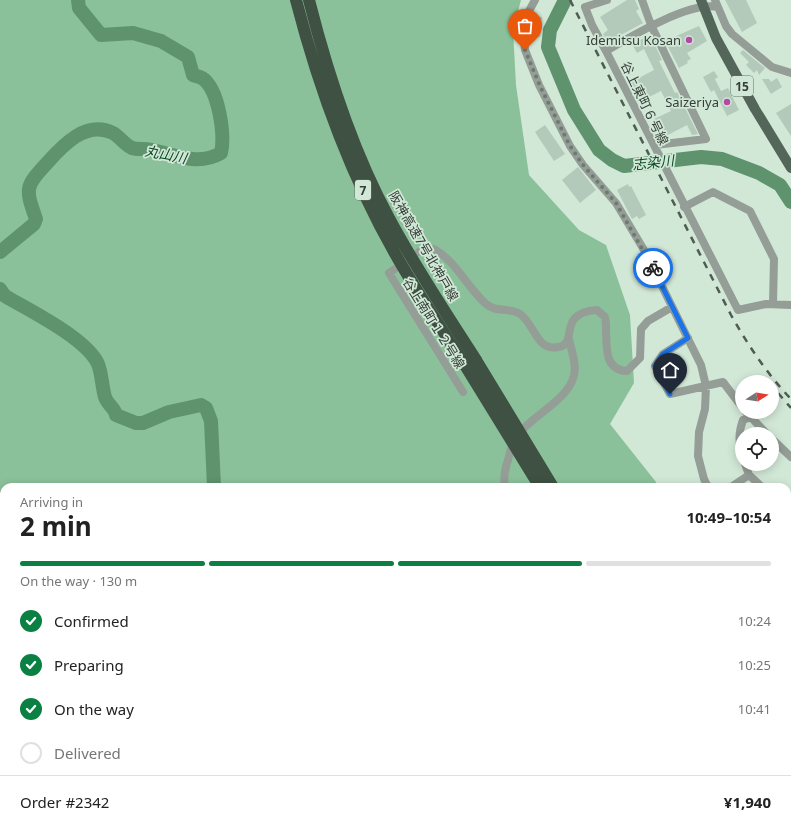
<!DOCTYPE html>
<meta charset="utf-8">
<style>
:root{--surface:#fff;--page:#f2f2f2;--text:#222;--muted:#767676;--line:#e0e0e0;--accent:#0b8043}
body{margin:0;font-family:"Noto Sans","Noto Sans JP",sans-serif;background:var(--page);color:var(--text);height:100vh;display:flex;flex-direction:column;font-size:15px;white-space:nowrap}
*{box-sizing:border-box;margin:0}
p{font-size:13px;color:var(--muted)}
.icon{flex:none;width:22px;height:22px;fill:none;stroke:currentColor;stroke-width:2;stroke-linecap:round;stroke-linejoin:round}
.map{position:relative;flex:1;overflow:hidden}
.details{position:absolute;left:0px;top:483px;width:791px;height:352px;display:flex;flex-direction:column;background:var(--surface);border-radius:12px 12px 0 0;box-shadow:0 2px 10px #0003}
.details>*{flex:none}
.needle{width:26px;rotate:78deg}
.tools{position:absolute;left:735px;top:375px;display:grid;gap:8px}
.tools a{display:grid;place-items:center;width:44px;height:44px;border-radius:50%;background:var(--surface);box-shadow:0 2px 10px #0003;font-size:20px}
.pin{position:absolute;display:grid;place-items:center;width:34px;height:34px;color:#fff;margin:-41px -17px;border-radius:50% 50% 50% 0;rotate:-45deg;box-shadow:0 0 4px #0007}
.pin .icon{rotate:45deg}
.courier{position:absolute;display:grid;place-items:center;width:40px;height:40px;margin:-20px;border:3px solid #1a73e8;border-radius:50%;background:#fff;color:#222;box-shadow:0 1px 5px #0007}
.summary em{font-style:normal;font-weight:700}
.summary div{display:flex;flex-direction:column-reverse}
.summary{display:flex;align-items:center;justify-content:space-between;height:68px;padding:0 20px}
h1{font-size:26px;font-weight:700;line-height:30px}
.bar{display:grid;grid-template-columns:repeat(4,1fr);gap:6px 4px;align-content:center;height:48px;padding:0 20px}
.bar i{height:5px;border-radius:3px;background:var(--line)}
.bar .selected{background:var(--accent)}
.bar p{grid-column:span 4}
.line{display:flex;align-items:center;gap:10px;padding:0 20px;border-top:1px solid var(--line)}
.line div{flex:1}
ol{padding:0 20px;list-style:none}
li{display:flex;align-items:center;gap:12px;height:44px}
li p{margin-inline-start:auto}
li .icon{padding:4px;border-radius:50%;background:var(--accent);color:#fff;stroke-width:4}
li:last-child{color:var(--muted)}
li i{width:22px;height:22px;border:2px solid var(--line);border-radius:50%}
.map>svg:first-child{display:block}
</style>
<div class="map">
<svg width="791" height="835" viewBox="0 0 791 835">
<rect width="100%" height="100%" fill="#d2e8d7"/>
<path fill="#8bc19a" d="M0,0H521L513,30L516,85L529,175L579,230L606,245L630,315L634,383L610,424L656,482L657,487H4V831H787V740L791,739V835H0Z"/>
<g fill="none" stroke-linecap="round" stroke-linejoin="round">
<path stroke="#527a5e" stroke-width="2.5" d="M0,679L4,694
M0,766L4,745"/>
<path stroke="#5e936e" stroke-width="14" d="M565,0L550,30L548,47L574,110L599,150L612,160L624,166L701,157L722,159L759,173L780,185L791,202
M0,252L34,224L36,219C25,188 25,187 47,163C63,145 86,120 113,133C120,137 125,145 132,148C138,150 145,148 151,150C175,154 197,167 221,153C225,135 219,89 202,78C200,77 196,76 193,75L188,57L161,41L133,33L101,35L79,8L78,0
M0,289L5,296C30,311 86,338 98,364C102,374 102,387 105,397C107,404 115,408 116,415L136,423H143L169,412L201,405L206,408L211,421L214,487
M0,598L4,596"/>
</g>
<path fill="#b3c9b9" d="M627,0H635L639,9L636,11L643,23L608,42L603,34L608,30L600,17Z
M725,0H746L757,23L742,32Z
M534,16L542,17L540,37L531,36Z
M699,26L707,41L687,53L691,59L687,61L688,63L679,68L665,41Z
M650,35L662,60L659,61L675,93L677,92L698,134L692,135L687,125L664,137L654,119L671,111L661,91L641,101L631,82L654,70L644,49L637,53L632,44Z
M743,50L765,68L759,75L757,70L754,73L746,65L749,62L740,53Z
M714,71L718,77L715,79L721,91L728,88L739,110L727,116L714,90L711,92L703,77Z
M777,78L782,87L771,94L762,79H769L771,82Z
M791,104V136L776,113Z
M545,125L565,154L554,161L535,132Z
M578,167L596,190L580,203L562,180Z
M628,184L629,187L631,186L646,215L639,219L637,216L632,219L617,190Z"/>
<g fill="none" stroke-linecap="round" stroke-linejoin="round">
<path stroke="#949d96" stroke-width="8" d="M535,0L529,11L524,40L525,50L539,85L570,146L583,165L616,203L644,250L701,365L706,386L705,409L699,432L698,456L704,479L708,487
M642,0L651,25L706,139L655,145
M715,0L726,26L732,34L772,67L791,73
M717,7C690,1 630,37 606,51L738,310L766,304L791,305
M606,51L592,25L585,7L607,0
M684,207L713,192L750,211L774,259L773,304
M419,252L434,249C457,262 466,286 486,304C496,313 509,307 520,314C535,324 536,352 559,347C579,343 556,313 597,310L605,317C609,336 599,370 627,371L640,358L641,329L648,321L672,307
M395,269L389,273L463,392
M688,338L663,354L655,366L670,394L723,382L742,407
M746,412L767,434
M772,439L791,457
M742,456C739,443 738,433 743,420L750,417
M745,464L749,475L762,487
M505,487C503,478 505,469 508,460C510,454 511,445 515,440C527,417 569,401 574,375C577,364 571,350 569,339
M731,487L749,475
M787,510L791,514
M787,572L791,576
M787,635L791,638
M787,695L791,698
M695,831V835"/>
<path stroke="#546559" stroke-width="10" d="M701,0L716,38L755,109L791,168"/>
<path stroke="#3e5143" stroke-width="12" d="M296,0C319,89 351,177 397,257C418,294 442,329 465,365
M309,0C328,75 352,150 389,218C415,267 446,313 476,360
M660,831V835
M671,831L672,835"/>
<path stroke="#4f5b53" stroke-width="2.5" stroke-dasharray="7 7" stroke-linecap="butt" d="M570,0L731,315C748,345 767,374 791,399
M778,393L791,408"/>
<path stroke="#3e5143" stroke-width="12" d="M476,360L553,487
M465,365L540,487"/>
</g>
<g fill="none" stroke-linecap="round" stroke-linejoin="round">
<path stroke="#6c7a70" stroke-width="4" stroke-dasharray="0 7.2" d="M525,50L540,86L570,146L583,165L616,203L653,268"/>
<path stroke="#1a73e8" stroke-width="5" d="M653,268L688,338L663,354L655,366L670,394"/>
</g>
<g fill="#b547a6" stroke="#d2e8d7" stroke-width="1.5">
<circle cx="689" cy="40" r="4"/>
<circle cx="727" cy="102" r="4"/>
</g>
<g text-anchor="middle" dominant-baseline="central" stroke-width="3.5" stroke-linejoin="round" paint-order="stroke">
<g fill="#d2e8d7" stroke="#647168" stroke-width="1">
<rect x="731" y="76" width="22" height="20" rx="3"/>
<rect x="355" y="180" width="16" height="20" rx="3"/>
</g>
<g font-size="12" font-weight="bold" fill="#353e38">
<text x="742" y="86">15</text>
<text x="363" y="190">7</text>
</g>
<g font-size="13" fill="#353e38" stroke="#d2e8d7" text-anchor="end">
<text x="681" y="40">Idemitsu Kosan</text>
<text x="719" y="102">Saizeriya</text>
</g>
<g font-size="13" fill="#353e38" stroke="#d2e8d7">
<text transform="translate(645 103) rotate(64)">谷上東町６号線</text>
<text transform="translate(424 246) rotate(60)">阪神高速7号北神戸線</text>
<text transform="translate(434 323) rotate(58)">谷上南町１２号線</text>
</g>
<g font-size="14" font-style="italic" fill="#094b27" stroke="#d2e8d7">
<text transform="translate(166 154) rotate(11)">丸山川</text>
<text transform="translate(653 162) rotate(-6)">志染川</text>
</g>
</g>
</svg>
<div class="tools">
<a><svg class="needle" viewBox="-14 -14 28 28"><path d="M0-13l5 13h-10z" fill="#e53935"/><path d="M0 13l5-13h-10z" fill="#767676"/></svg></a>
<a><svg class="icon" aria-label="locate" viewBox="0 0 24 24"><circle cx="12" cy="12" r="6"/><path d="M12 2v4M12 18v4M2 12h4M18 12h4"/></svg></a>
</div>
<div class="pin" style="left:525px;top:50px;background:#ea580c"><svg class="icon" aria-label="bag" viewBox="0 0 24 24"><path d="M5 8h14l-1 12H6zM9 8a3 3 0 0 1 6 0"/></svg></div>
<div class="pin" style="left:670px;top:394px;background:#1f2937"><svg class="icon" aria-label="home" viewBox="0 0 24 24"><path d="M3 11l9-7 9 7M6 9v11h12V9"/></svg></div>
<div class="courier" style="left:653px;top:268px"><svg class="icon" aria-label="bike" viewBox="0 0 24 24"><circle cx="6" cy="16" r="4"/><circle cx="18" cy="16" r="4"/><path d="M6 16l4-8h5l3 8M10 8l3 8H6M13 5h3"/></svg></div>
<section class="details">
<div class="summary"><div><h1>2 min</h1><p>Arriving in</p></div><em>10:49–10:54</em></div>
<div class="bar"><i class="selected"></i><i class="selected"></i><i class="selected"></i><i></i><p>On the way · 130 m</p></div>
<ol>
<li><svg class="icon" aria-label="check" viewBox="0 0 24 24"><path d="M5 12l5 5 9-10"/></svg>Confirmed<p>10:24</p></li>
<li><svg class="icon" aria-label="check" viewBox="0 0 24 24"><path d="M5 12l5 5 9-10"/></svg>Preparing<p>10:25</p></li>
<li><svg class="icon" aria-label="check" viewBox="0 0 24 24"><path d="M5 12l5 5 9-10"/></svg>On the way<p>10:41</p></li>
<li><i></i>Delivered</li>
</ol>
<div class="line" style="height:52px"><div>Order #2342</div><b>¥1,940</b></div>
</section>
</div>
